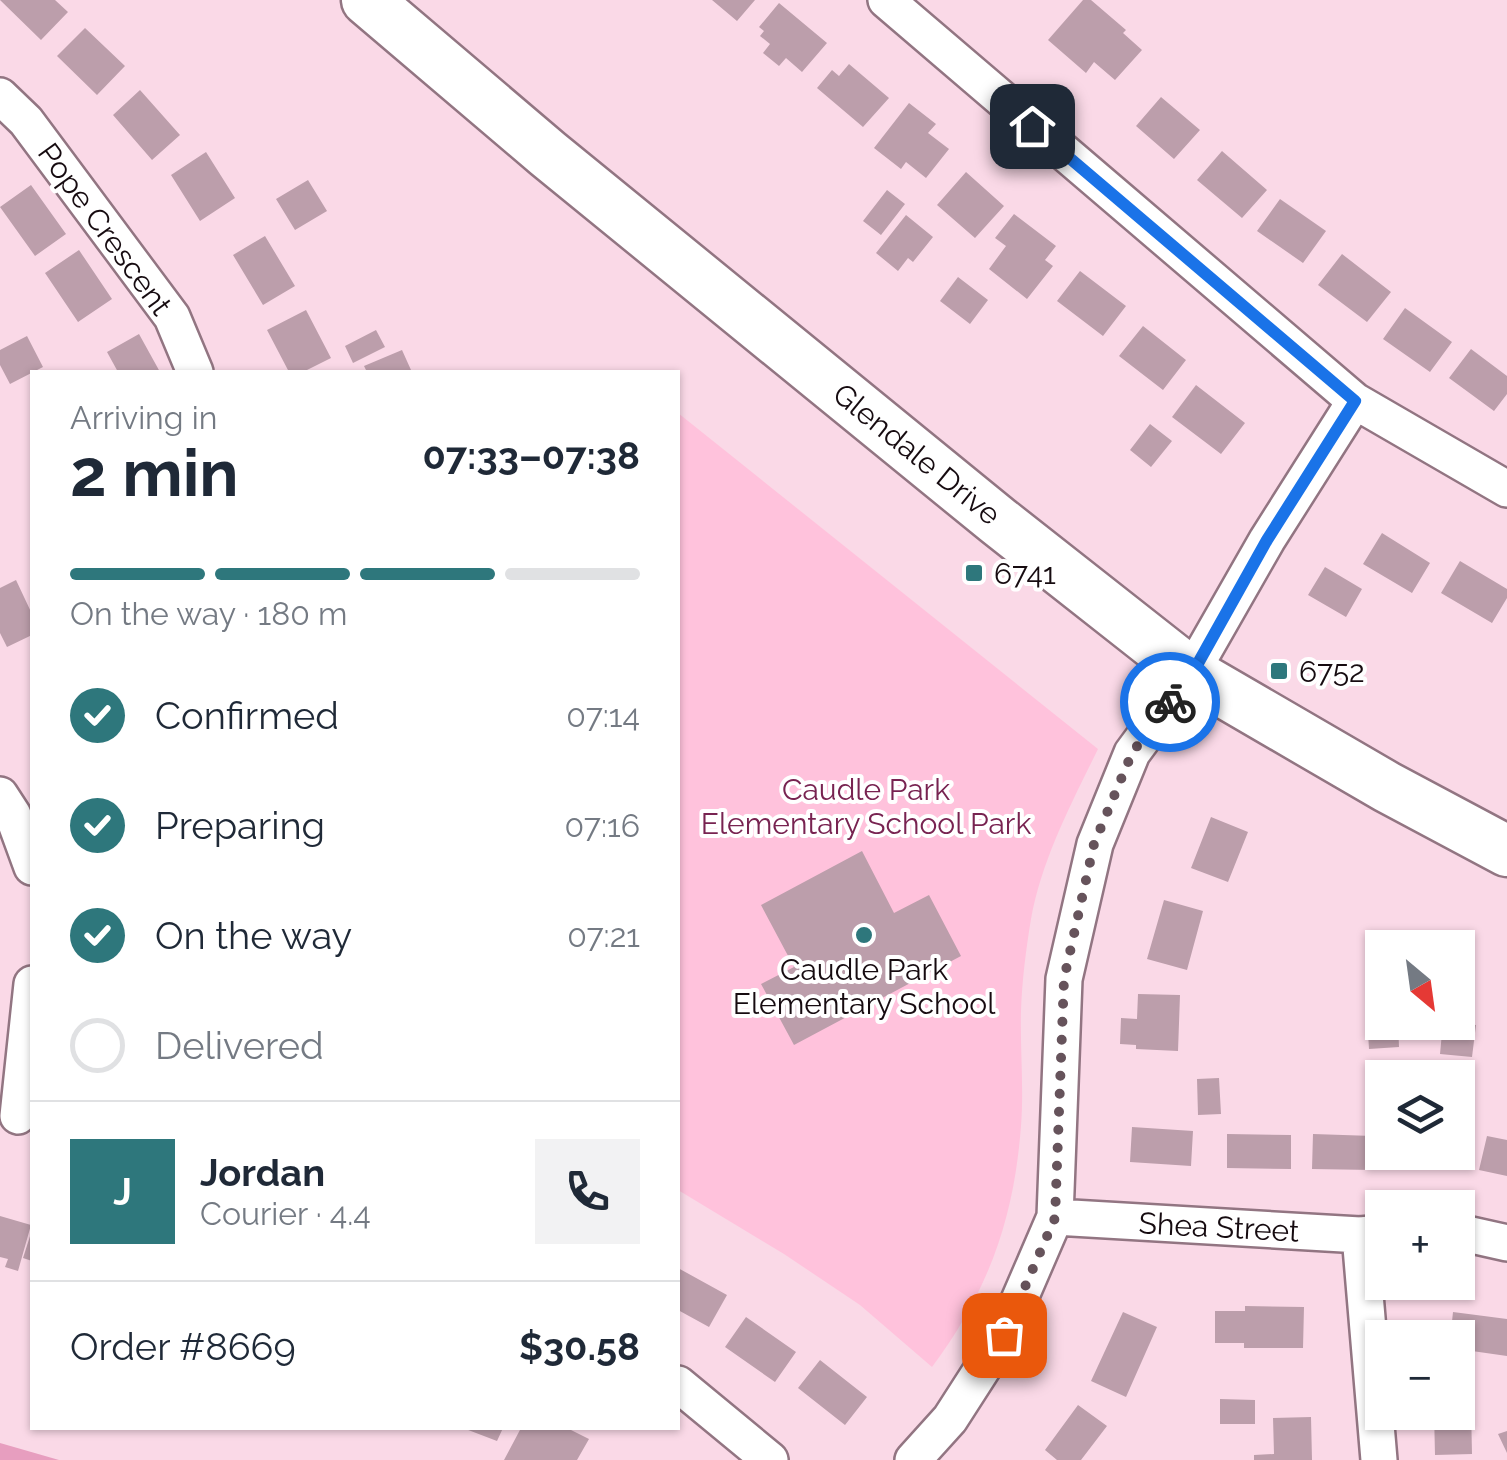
<!DOCTYPE html>
<meta charset="utf-8">
<style>
:root{--surface:#fff;--page:#f2f2f3;--text:#1f2937;--muted:#747a83;--line:#e0e1e3;--accent:#2e777c}
body{margin:0;font-family:Raleway,sans-serif;background:var(--page);color:var(--text);height:100vh;display:flex;flex-direction:column;font-size:38px;white-space:nowrap}
*{box-sizing:border-box;margin:0}
p{font-size:32px;color:var(--muted)}
.icon{flex:none;width:55px;height:55px;fill:none;stroke:currentColor;stroke-width:2;stroke-linecap:round;stroke-linejoin:round}
.map{position:relative;flex:1;overflow:hidden}
.sheet{position:absolute;left:30px;top:370px;width:650px;height:1060px;display:flex;flex-direction:column;background:var(--surface);border-radius:0px;box-shadow:0 2px 8px #0004}
.sheet>*{flex:none}
.needle{width:65px;rotate:151deg}
.fabs{position:absolute;left:1365px;top:930px;display:grid;gap:20px}
.fabs a{display:grid;place-items:center;width:110px;height:110px;border-radius:0px;background:var(--surface);box-shadow:0 2px 8px #0004;font-size:50px}
.pin{position:absolute;display:grid;place-items:center;width:85px;height:85px;color:#fff;margin:-42px;border-radius:20px;box-shadow:0 5px 15px #0006}
.courier{position:absolute;display:grid;place-items:center;width:100px;height:100px;margin:-50px;border:8px solid #1a73e8;border-radius:50%;background:#fff;color:#222;box-shadow:0 2px 12px #0007}
.headline em{font-style:normal;font-weight:700}
.headline div{display:flex;flex-direction:column-reverse}
.headline{display:flex;align-items:center;justify-content:space-between;height:170px;padding:0 40px}
h1{font-size:65px;font-weight:700;line-height:75px}
.bar{display:grid;grid-template-columns:repeat(4,1fr);gap:15px 10px;align-content:center;height:120px;padding:0 40px}
.bar i{height:12px;border-radius:8px;background:var(--line)}
.bar .on{background:var(--accent)}
.bar p{grid-column:span 4}
.line{display:flex;align-items:center;gap:25px;padding:0 40px;border-top:2px solid var(--line)}
.line div{flex:1}
.round{display:grid;place-items:center;flex:none;width:105px;height:105px;border-radius:0px;background:var(--page)}
ol{padding:0 40px;list-style:none}
li{display:flex;align-items:center;gap:30px;height:110px}
li p{margin-inline-start:auto}
li .icon{padding:10px;border-radius:50%;background:var(--accent);color:#fff;stroke-width:4}
li:last-child{color:var(--muted)}
li i{width:55px;height:55px;border:5px solid var(--line);border-radius:50%}
.map>svg:first-child{display:block}
</style>
<div class="map">
<svg width="1507" height="1460" viewBox="0 0 1507 1460">
<rect width="100%" height="100%" fill="#fad9e7"/>
<path fill="#ffc2dc" d="M678,413L1098,749C1071,804 1042,859 1031,919C1026,949 1022,981 1021,1011C1020,1049 1024,1088 1021,1126C1014,1219 988,1292 932,1367L860,1305L784,1254L678,1190Z"/>
<path fill="#e79ebf" d="M0,1443L59,1460H0Z"/>
<path fill="#bc9eab" d="M0,0H55L68,12L41,40Z
M712,0H755L737,21Z
M1083,0H1091L1126,30L1123,33L1142,50L1115,80L1094,62L1086,73L1048,40Z
M779,3L827,43L802,72L786,58L779,66L763,53L770,44L760,36L764,31L759,27Z
M85,28L125,66L97,95L57,56Z
M849,64L889,98L863,127L817,88L832,70L839,76Z
M140,90L180,135L152,160L113,115Z
M1161,97L1200,130L1174,159L1136,126Z
M909,103L936,124L928,133L949,149L926,178L906,162L901,169L874,148Z
M1222,151L1267,190L1242,218L1197,180Z
M206,152L235,198L200,221L171,175Z
M966,172L1004,206L975,238L937,205Z
M308,180L327,211L295,230L276,199Z
M31,185L66,234L35,256L0,207Z
M887,190L905,204L881,235L863,221Z
M1280,199L1326,231L1303,263L1257,231Z
M1014,214L1056,246L1045,260L1053,266L1027,299L989,269L1006,246L995,238Z
M906,215L933,237L913,262L908,258L898,271L876,253Z
M265,236L295,286L263,305L233,255Z
M79,250L112,299L78,322L45,273Z
M1342,254L1391,292L1367,322L1318,285Z
M1080,271L1126,306L1103,336L1057,301Z
M958,277L988,300L970,324L940,301Z
M1405,308L1452,342L1430,372L1383,339Z
M306,310L331,358L303,372H289L267,330Z
M1143,326L1186,360L1163,390L1119,356Z
M376,330L385,347L353,363L345,346Z
M139,334L160,372H118L107,352Z
M27,336L43,367L10,384L0,365V350Z
M1471,349L1507,376V394L1494,411L1449,378Z
M402,350L411,370L406,372H367L364,366Z
M1196,385L1245,423L1221,454L1172,417Z
M1150,424L1172,441L1151,467L1130,450Z
M1382,533L1430,563L1412,593L1363,564Z
M1460,561L1507,589V598L1492,623L1441,593Z
M1325,567L1362,589L1346,617L1308,595Z
M16,580L32,614V635L7,647L0,633V588Z
M1211,817L1248,832L1228,882L1191,868Z
M862,851L894,913L929,895L961,956L794,1045L761,984L794,967L761,905Z
M1164,900L1203,911L1187,970L1147,959Z
M1138,994L1180,995L1178,1051L1136,1049V1045L1120,1044L1121,1018L1137,1019Z
M1382,1015V1022H1398L1399,1047L1369,1049L1367,1016Z
M1443,1022L1476,1025L1472,1057L1440,1054Z
M1219,1078L1221,1114L1198,1115L1197,1079Z
M1132,1127L1193,1131L1191,1166L1130,1162Z
M1227,1134L1291,1135V1169L1227,1168Z
M1313,1134L1373,1136L1372,1170L1312,1169Z
M1487,1136L1507,1140V1176L1479,1170Z
M1400,1152H1453L1451,1168L1398,1163Z
M0,1216L31,1225L18,1271L5,1267L8,1259L0,1257Z
M32,1230V1261L23,1258Z
M678,1268L727,1295L709,1327L678,1310Z
M1245,1306L1304,1307L1303,1348H1244V1343H1215V1311H1245Z
M1123,1312L1157,1327L1126,1397L1091,1381Z
M1453,1312L1507,1319V1356L1458,1349V1338H1436L1437,1329L1451,1331Z
M746,1317L796,1352L775,1382L725,1347Z
M820,1360L867,1397L845,1425L798,1388Z
M1220,1399L1255,1400V1424H1220Z
M1078,1405L1107,1426L1081,1460H1057L1045,1450Z
M1458,1408H1471L1472,1454L1435,1455L1434,1412H1458Z
M1311,1417L1312,1460H1254V1455L1274,1454L1273,1418Z
M463,1428H503L497,1441Z
M521,1428H567L589,1439L577,1460H504Z
M1507,1431V1453L1498,1434Z"/>
<g fill="none" stroke-linecap="round" stroke-linejoin="round">
<g stroke="#927582" stroke-width="40">
<path id="street" d="M886,0L1355,401L1507,489
M0,96L26,121L172,317L195,372
M0,795L13,815L32,867
M18,1116L32,984
M1055,1217L1360,1235L1382,1233
M1458,1232L1507,1243
M1360,1235L1379,1460
M678,1384L770,1460
M913,1460L950,1419L1004,1335L1055,1217L1064,979L1095,844L1132,753L1191,673L1267,540L1355,401"/>
</g>
<g stroke="#927582" stroke-width="55">
<path id="secondary" d="M367,0L548,154L998,521L1191,673L1387,787L1507,851"/>
</g>
<use href="#street" stroke="#fff" stroke-width="35"/>
<use href="#secondary" stroke="#fff" stroke-width="50"/>
</g>
<g fill="none" stroke-linecap="round" stroke-linejoin="round">
<path stroke="#66535b" stroke-width="10" stroke-dasharray="0 18" d="M1004,1335L1055,1218L1064,979L1094,844L1132,753L1170,702"/>
<path stroke="#1a73e8" stroke-width="12" d="M1032,126L1355,401L1267,540L1192,674L1170,702"/>
</g>
<g fill="#2e777c" stroke="#fff" stroke-width="4">
<rect x="964" y="563" width="20" height="20" rx="5"/>
<rect x="1269" y="661" width="20" height="20" rx="5"/>
<circle cx="864" cy="935" r="10"/>
</g>
<g text-anchor="middle" dominant-baseline="central" stroke-width="8" stroke-linejoin="round" paint-order="stroke">
<g font-size="30" fill="#160b10" stroke="#fff">
<text transform="translate(105 229) rotate(54)">Pope Crescent</text>
<text transform="translate(917 454) rotate(39)">Glendale Drive</text>
<text transform="translate(1219 1227) rotate(3)">Shea Street</text>
</g>
<g font-size="30" fill="#160b10" stroke="#fff" text-anchor="start">
<text x="994" y="573">6741</text>
<text x="1299" y="671">6752</text>
<text x="864" y="969" text-anchor="middle">Caudle Park<tspan x="864" dy="34">Elementary School</tspan></text>
</g>
<g font-size="30" fill="#782351" stroke="#fff">
<text x="866" y="789">Caudle Park<tspan x="866" dy="34">Elementary School Park</tspan></text>
</g>
</g>
</svg>
<div class="fabs">
<a><svg class="needle" viewBox="-14 -14 28 28"><path d="M0-13l5 13h-10z" fill="#e53935"/><path d="M0 13l5-13h-10z" fill="#747a83"/></svg></a>
<a><svg class="icon" aria-label="layers" viewBox="0 0 24 24"><path d="M12 4l9 5-9 5-9-5zM3 14l9 5 9-5"/></svg></a>
<a>+</a>
<a>−</a>
</div>
<div class="pin" style="left:1004px;top:1335px;background:#ea580c"><svg class="icon" aria-label="bag" viewBox="0 0 24 24"><path d="M5 8h14l-1 12H6zM9 8a3 3 0 0 1 6 0"/></svg></div>
<div class="pin" style="left:1032px;top:126px;background:#1f2937"><svg class="icon" aria-label="home" viewBox="0 0 24 24"><path d="M3 11l9-7 9 7M6 9v11h12V9"/></svg></div>
<div class="courier" style="left:1170px;top:702px"><svg class="icon" aria-label="bike" viewBox="0 0 24 24"><circle cx="6" cy="16" r="4"/><circle cx="18" cy="16" r="4"/><path d="M6 16l4-8h5l3 8M10 8l3 8H6M13 5h3"/></svg></div>
<section class="sheet">
<div class="headline"><div><h1>2 min</h1><p>Arriving in</p></div><em>07:33–07:38</em></div>
<div class="bar"><i class="on"></i><i class="on"></i><i class="on"></i><i></i><p>On the way · 180 m</p></div>
<ol>
<li><svg class="icon" aria-label="check" viewBox="0 0 24 24"><path d="M5 12l5 5 9-10"/></svg>Confirmed<p>07:14</p></li>
<li><svg class="icon" aria-label="check" viewBox="0 0 24 24"><path d="M5 12l5 5 9-10"/></svg>Preparing<p>07:16</p></li>
<li><svg class="icon" aria-label="check" viewBox="0 0 24 24"><path d="M5 12l5 5 9-10"/></svg>On the way<p>07:21</p></li>
<li><i></i>Delivered</li>
</ol>
<div class="line" style="height:180px"><b class="round" style="background:var(--accent);color:#fff">J</b><div><b>Jordan</b><p>Courier · 4.4</p></div><a class="round"><svg class="icon" aria-label="phone" viewBox="0 0 24 24"><path d="M5 4h4l2 5-3 2q2 4 5 5l2-3 5 2v4C11 20 4 13 5 4z"/></svg></a></div>
<div class="line" style="height:130px"><div>Order #8669</div><b>$30.58</b></div>
</section>
</div>
